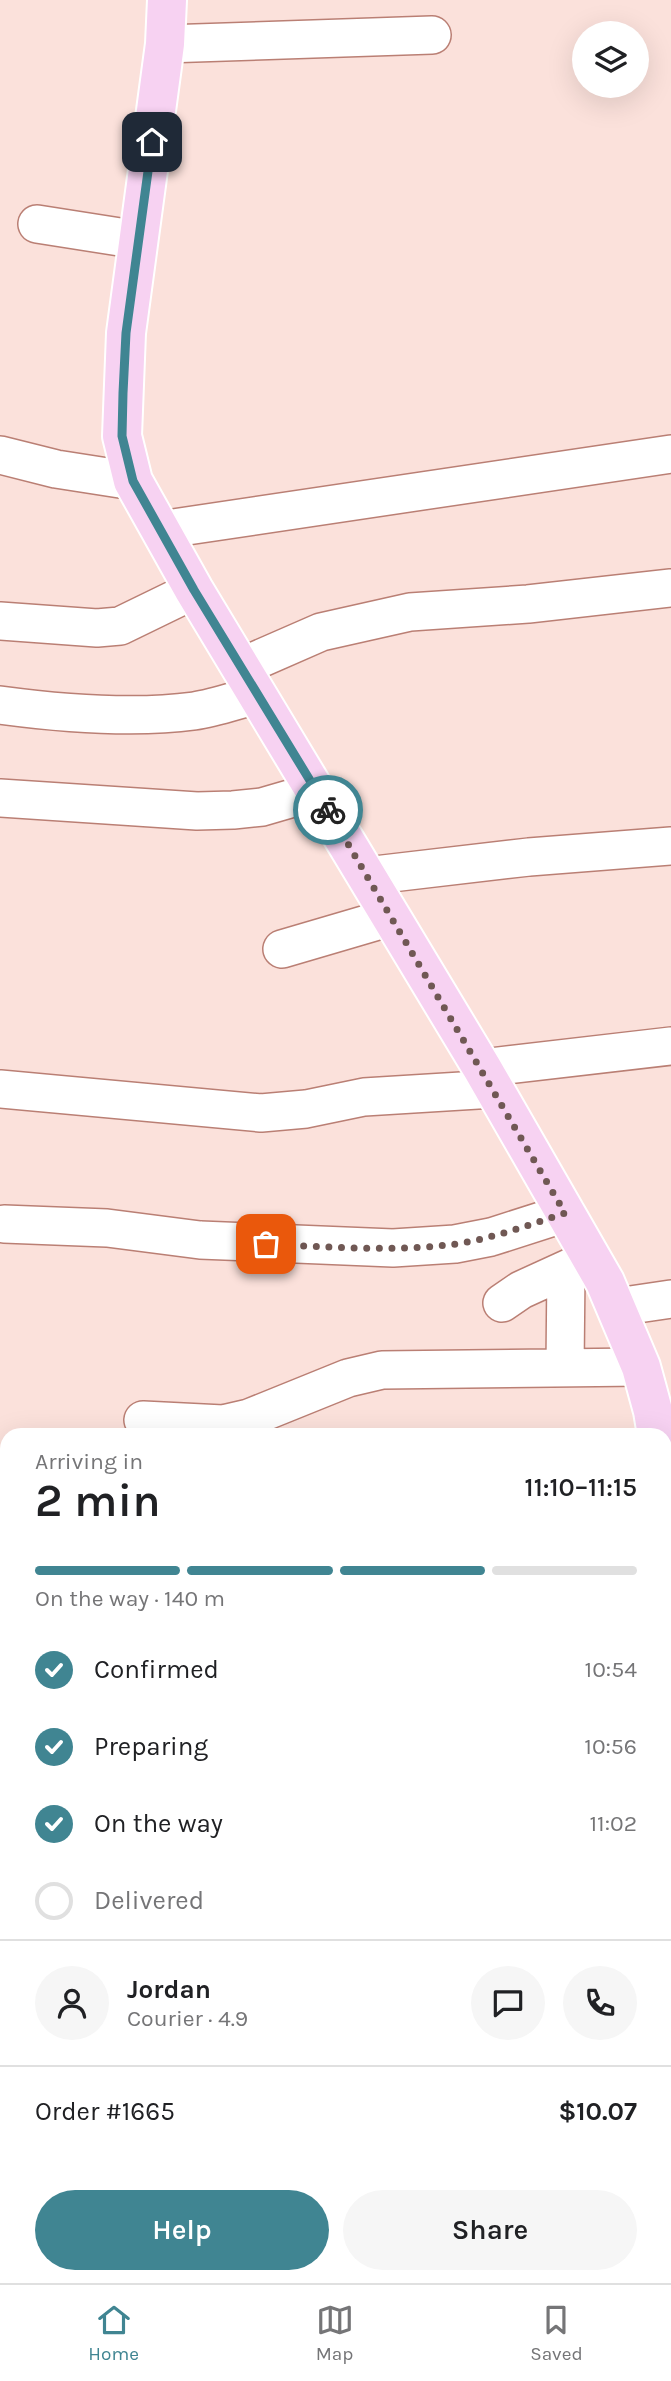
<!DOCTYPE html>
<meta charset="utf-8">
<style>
:root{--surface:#fff;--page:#f6f6f6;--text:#202124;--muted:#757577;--line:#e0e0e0;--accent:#408592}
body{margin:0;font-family:Karla,sans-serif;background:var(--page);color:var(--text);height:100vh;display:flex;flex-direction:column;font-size:26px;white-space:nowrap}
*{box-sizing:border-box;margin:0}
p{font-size:23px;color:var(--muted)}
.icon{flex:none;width:38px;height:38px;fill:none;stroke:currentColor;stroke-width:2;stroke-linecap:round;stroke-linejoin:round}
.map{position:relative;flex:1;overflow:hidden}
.details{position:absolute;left:0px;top:1428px;width:672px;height:856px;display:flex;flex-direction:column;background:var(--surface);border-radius:21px 21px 0 0;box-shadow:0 7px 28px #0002}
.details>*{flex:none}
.controls{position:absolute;left:572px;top:21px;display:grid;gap:14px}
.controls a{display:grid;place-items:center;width:77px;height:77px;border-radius:50%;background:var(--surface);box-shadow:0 7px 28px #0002;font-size:35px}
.pin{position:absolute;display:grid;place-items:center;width:60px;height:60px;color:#fff;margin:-30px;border-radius:14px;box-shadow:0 4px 10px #0006}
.courier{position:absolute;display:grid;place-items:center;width:70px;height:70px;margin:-35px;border:5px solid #408592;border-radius:50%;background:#fff;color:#222;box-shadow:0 2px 9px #0007}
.overview em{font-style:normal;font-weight:600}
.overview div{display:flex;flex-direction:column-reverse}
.overview{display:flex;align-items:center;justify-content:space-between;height:119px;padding:0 35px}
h1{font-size:46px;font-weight:600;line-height:52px}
.bar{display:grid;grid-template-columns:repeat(4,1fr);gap:10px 7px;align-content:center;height:84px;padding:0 35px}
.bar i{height:9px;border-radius:5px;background:var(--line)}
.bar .selected{background:var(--accent)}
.bar p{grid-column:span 4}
.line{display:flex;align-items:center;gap:18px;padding:0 35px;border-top:2px solid var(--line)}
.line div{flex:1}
.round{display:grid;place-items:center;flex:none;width:74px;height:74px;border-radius:37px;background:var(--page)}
ol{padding:0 35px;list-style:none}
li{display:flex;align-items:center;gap:21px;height:77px}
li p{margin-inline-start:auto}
li .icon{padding:7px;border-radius:50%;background:var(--accent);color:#fff;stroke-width:4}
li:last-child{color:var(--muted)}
li i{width:38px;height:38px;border:4px solid var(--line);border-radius:50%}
.button{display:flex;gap:14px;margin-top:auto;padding:14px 35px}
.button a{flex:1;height:80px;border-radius:42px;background:var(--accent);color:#fff;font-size:28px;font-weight:600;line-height:80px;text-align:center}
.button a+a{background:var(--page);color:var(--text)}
.dock{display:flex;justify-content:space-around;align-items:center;height:98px;border-top:2px solid var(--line);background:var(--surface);font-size:19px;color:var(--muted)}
.dock a{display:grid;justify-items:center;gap:4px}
.dock .selected{color:var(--accent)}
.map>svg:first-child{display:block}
</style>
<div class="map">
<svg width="671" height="2283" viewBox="0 0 671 2283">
<rect width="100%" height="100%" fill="#fbe1db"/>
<path fill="#edd0ca" d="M0,2006L7,2007V2277H509L508,2283H0Z"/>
<path fill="#f8c3c9" d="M0,2053L7,2054V2277H22L21,2283H0Z
M48,2277H123L122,2283H47Z"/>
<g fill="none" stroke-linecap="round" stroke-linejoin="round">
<g stroke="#ba7f74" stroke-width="40">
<path id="minor" d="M165,44L432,35
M37,224L139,240
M0,455L56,469L133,481
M160,530L671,454
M0,621L97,628L120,626L194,590
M241,667L321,632L410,612L528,604L671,588
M0,705C60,713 134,719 194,711C215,708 237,700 257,695
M0,798L197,811L233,810L262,807L317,791
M366,876L529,857L671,846
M282,949L391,917
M482,1068L671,1046
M0,1089L261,1113L306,1109L364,1097L494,1089
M4,1224L107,1228L200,1240L393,1248L455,1244L491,1237L566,1213
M502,1303L521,1290L591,1258
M617,1307L671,1299
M565,1368L566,1270
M143,1420L223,1424L249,1418L348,1378L382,1370L641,1367
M0,1586H7
M665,1625H671
M665,1781H671
M665,2015L671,2016
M665,2187H671
M237,2283L238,2277"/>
</g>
<g stroke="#fff" stroke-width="42">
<path id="major" d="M167,0L165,44L126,333L122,436L133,481L194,590L482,1068L605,1282L641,1367L653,1411L657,1435
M556,2283L557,2277"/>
</g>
<use href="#minor" stroke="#fff" stroke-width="37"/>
<use href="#major" stroke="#f7d2f2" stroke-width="38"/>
</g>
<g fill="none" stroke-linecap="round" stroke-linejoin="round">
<path stroke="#705854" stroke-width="7" stroke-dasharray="0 12.6" d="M266,1244C328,1247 394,1252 456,1244C494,1238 529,1225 565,1213L328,810"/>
<path stroke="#408592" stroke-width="9" d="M152,142L126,333L123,393L122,436L133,481L194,590L328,810"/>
</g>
</svg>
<div class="controls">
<a><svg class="icon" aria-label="layers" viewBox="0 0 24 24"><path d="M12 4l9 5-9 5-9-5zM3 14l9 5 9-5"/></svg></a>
</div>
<div class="pin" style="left:266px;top:1244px;background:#ea580c"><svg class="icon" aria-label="bag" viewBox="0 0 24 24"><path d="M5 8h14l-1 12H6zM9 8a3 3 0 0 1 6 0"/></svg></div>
<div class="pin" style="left:152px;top:142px;background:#1f2937"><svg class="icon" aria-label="home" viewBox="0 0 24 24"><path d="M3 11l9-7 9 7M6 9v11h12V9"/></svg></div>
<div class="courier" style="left:328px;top:810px"><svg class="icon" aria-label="bike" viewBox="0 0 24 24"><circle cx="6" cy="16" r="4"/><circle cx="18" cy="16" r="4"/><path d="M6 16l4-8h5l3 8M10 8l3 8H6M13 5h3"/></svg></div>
<section class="details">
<div class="overview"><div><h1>2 min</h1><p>Arriving in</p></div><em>11:10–11:15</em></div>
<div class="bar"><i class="selected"></i><i class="selected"></i><i class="selected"></i><i></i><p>On the way · 140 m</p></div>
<ol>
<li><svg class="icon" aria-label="check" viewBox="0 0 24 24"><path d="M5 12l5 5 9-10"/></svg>Confirmed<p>10:54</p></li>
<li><svg class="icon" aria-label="check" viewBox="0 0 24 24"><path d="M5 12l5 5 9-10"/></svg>Preparing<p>10:56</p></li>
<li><svg class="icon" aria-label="check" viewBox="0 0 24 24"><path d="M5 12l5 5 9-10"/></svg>On the way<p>11:02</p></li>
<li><i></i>Delivered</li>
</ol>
<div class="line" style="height:126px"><a class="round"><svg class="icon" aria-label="person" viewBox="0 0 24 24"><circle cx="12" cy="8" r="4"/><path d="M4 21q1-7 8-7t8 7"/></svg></a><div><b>Jordan</b><p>Courier · 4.9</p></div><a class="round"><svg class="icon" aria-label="chat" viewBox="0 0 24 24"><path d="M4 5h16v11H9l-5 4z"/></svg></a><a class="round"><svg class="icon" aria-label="phone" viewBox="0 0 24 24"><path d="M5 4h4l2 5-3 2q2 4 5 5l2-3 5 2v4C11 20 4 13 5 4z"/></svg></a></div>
<div class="line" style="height:91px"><div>Order #1665</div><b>$10.07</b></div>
<div class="button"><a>Help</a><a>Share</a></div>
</section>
</div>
<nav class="dock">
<a class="selected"><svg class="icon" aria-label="home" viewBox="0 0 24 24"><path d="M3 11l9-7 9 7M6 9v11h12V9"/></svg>Home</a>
<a><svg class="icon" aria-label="map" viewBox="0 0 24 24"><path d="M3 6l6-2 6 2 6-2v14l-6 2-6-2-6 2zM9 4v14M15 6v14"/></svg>Map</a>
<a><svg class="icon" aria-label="saved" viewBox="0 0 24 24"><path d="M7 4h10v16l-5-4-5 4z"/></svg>Saved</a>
</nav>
